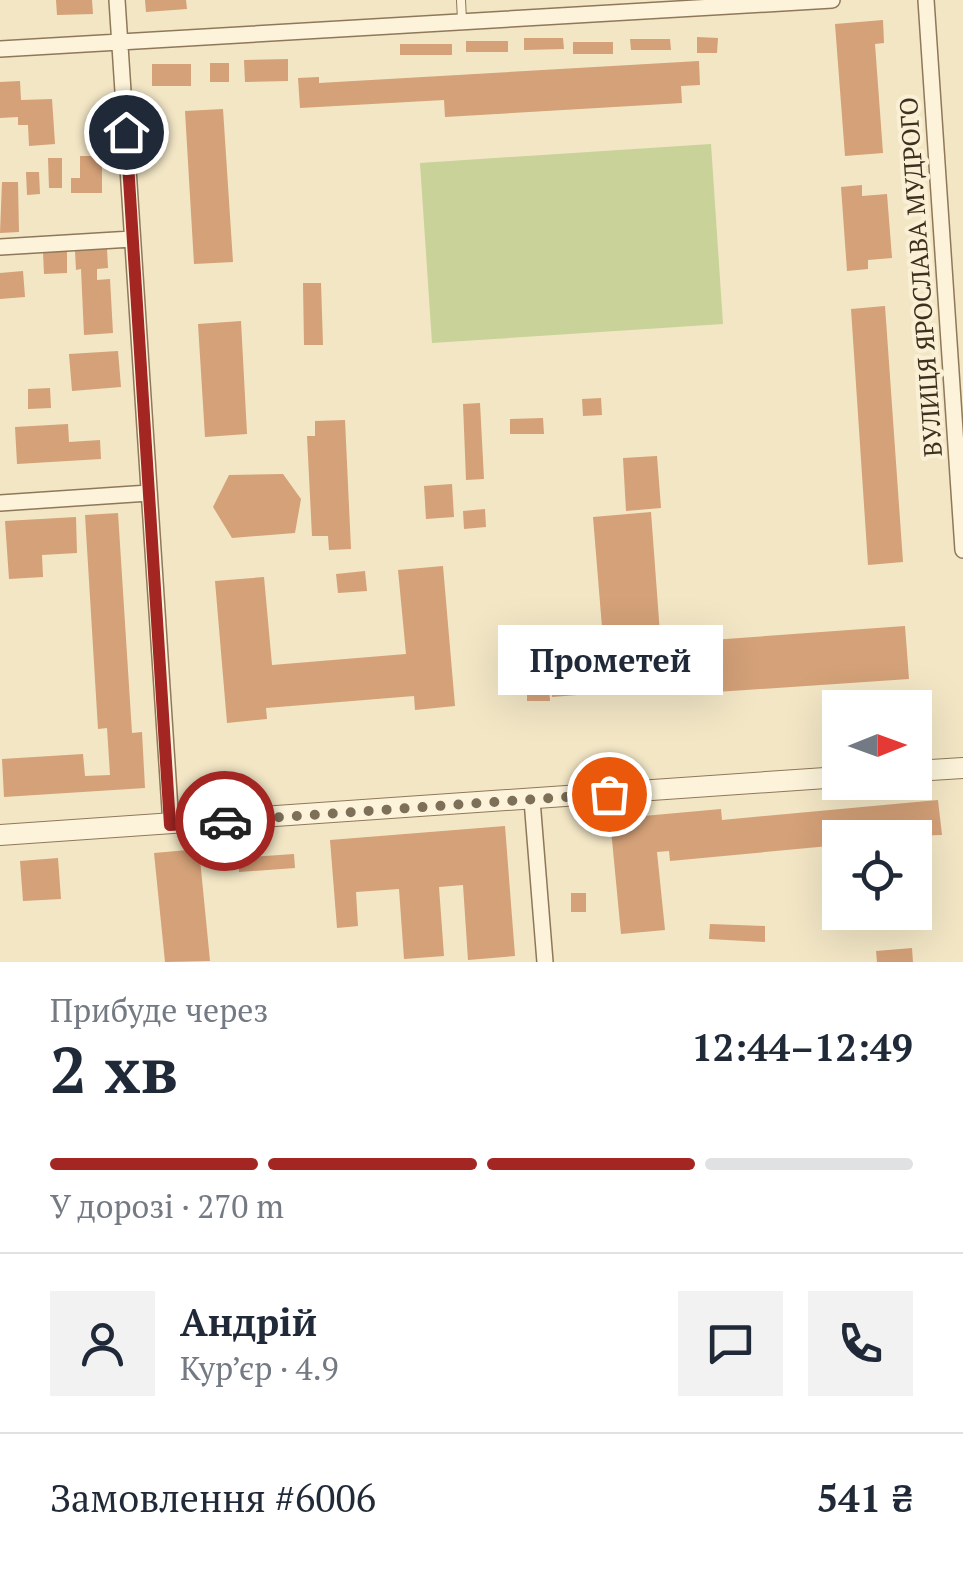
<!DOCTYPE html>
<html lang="uk">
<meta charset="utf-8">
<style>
:root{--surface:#fff;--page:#f2f2f3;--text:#1f2937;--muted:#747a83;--line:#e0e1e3;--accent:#a42623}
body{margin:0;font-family:"PT Serif",serif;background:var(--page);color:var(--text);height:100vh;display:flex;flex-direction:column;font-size:38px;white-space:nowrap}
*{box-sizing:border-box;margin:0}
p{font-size:32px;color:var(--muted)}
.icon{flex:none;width:55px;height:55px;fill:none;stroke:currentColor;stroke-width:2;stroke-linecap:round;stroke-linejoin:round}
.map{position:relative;height:962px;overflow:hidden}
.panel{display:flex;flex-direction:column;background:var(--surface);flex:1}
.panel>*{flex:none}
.needle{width:65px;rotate:89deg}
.buttons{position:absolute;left:822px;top:690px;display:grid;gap:20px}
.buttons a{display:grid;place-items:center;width:110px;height:110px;border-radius:0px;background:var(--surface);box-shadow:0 10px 40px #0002;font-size:50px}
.pin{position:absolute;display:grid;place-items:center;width:85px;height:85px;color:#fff;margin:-42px;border:5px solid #fff;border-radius:50%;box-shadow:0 2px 10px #0007}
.courier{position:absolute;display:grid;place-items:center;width:100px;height:100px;margin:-50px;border:8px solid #a42623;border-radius:50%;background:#fff;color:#222;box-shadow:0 2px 12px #0007}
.bubble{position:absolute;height:70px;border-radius:0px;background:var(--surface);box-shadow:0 10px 40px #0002;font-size:32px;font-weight:700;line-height:70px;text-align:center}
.head em{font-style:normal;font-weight:700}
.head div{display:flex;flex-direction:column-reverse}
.head{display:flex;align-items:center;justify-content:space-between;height:170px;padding:0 50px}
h1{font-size:65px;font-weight:700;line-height:75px}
.bar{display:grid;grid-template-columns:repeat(4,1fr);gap:15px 10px;align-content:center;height:120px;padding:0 50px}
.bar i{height:12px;border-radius:8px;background:var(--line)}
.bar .on{background:var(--accent)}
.bar p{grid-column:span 4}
.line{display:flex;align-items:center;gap:25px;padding:0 50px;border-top:2px solid var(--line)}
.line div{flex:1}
.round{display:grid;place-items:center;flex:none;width:105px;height:105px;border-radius:0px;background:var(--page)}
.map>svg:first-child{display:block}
</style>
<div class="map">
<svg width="963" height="962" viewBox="0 0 963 962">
<rect width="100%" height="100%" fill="#f2e6c5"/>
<path fill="#c9d298" d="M711,144L723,324L432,343L420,163Z"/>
<path fill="#d4a178" d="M56,0H92L93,14L57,15Z
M145,0H186L187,9L146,12Z
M883,20L884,43L875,44L883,153L845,156L835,24Z
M697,37L718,38L717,53H697Z
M524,38H563L564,49L524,50Z
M630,39H670L671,50H631Z
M466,41H508V52H466Z
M573,42H613V54H573Z
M400,44H452V55H400Z
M288,59V81L245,82L244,60Z
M699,61L700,85L681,86L682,103L445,117L444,100L300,108L298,78L319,77V83Z
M210,63H229V82H210Z
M152,64H191V86H152Z
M20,81L21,100L52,99L55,144L29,146L28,125H18V117L0,118V82Z
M223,109L233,262L194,264L185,111Z
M80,156H102V193H71V178H80Z
M48,158H62V188H49Z
M26,172H39L40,194L27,195Z
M2,182H18L19,232L0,233Z
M862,185V196L887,194L892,258L868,260V269L847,271L841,187Z
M107,249L108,268L97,269V280L110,279L113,333L84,335L81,269L76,270L75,251Z
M67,251V273L44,274L43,252Z
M23,271L25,297L0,299V273Z
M303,283H321L323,345H304Z
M885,306L903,562L868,565L851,309Z
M241,321L247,434L205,437L198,324Z
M118,351L121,387L72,391L69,354Z
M50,388L51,408L28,409V389Z
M601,398L602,415L583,416L582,399Z
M480,403L484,479L466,480L463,404Z
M543,418L544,434H510V419Z
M345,420L351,549L329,550L328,536H312L307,436H315V421Z
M68,424L69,442L100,440L101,459L17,464L15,427Z
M657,456L661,508L626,511L623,458Z
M283,474L301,499L295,533L232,538L213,507L229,475Z
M452,484L454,517L426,519L424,486Z
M485,509L486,527L464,529L463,511Z
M651,512L664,688L552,697L548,648L581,645L582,665L605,664L593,517Z
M118,513L132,733L142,732L145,788L4,797L2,759L83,754L85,776L110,775L107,728L98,729L85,515Z
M76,517L77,553L42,555L43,577L9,579L5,521Z
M443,566L455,706L415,710L414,696L266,708L267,719L227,723L215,581L264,577L272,665L406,654L398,570Z
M365,571L367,591L338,593L336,574Z
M905,626L909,679L687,694L684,642Z
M527,685H549L550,701H527Z
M938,800L942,835L840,838V845L670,861L669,851L657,852L665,930L621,934L610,819L721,809L722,820Z
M505,826L515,956L468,960L463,885L439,887L444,956L404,959L399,889L356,892L358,926L337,928L330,840Z
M199,849L210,961L165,962L154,853Z
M294,854L295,868L239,872L238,858Z
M58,858L61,899L23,901L20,861Z
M571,893H586V912H571Z
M710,924L765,926V942L709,939Z
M912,948L913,962H877L876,951Z"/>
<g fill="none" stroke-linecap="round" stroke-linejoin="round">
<g stroke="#8f7859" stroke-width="10">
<path id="service" d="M461,0L462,20"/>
</g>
<g stroke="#8f7859" stroke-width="18">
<path id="minor" d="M117,0L171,825
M926,0L963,550
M0,49L832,0
M0,247L132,239
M0,503L149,493
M532,800L545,962"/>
</g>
<g stroke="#8f7859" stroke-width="22">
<path id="tertiary" d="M915,771L963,768
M0,835L840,777"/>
</g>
<use href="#service" stroke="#fcf3da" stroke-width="8"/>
<use href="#minor" stroke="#fcf3da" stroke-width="15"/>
<use href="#tertiary" stroke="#fcf3da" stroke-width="20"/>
</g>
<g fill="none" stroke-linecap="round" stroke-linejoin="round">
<path stroke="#7d6f58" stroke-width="10" stroke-dasharray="0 18" d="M225,821L609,794"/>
<path stroke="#a42623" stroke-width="12" d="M126,132L170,825L225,821"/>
</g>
<g text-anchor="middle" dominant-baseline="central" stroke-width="8" stroke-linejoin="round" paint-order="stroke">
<g font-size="25" fill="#3e2f1e" stroke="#f9f0d6">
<text transform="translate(920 277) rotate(-94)">ВУЛИЦЯ ЯРОСЛАВА МУДРОГО</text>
</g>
</g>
</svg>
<div class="buttons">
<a><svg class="needle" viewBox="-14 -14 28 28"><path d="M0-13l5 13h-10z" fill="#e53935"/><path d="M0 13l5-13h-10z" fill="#747a83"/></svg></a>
<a><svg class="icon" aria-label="locate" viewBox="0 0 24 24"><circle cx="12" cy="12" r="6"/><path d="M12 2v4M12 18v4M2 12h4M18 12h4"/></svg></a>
</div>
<div class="pin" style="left:609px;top:794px;background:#ea580c"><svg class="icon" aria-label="bag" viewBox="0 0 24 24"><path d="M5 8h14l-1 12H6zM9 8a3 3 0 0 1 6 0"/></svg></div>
<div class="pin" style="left:126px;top:132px;background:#1f2937"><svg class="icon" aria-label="home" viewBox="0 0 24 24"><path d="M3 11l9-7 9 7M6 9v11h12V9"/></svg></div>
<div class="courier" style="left:225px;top:821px"><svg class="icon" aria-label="car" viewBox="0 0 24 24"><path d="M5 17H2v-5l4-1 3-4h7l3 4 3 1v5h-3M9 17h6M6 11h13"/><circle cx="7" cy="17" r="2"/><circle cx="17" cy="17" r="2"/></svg></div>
<div class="bubble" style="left:498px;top:625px;width:225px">Прометей</div>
</div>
<section class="panel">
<div class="head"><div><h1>2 хв</h1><p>Прибуде через</p></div><em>12:44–12:49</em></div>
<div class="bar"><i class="on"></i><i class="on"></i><i class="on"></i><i></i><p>У дорозі · 270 m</p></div>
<div class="line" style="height:180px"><a class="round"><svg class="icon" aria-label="person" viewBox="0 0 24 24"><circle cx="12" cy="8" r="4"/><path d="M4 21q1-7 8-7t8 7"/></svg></a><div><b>Андрій</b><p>Кур’єр · 4.9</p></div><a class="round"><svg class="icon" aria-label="chat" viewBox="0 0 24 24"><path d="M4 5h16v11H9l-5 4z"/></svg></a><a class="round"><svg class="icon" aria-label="phone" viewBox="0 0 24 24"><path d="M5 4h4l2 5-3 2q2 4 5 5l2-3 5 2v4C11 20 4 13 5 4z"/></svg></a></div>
<div class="line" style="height:130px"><div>Замовлення #6006</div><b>541 ₴</b></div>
</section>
